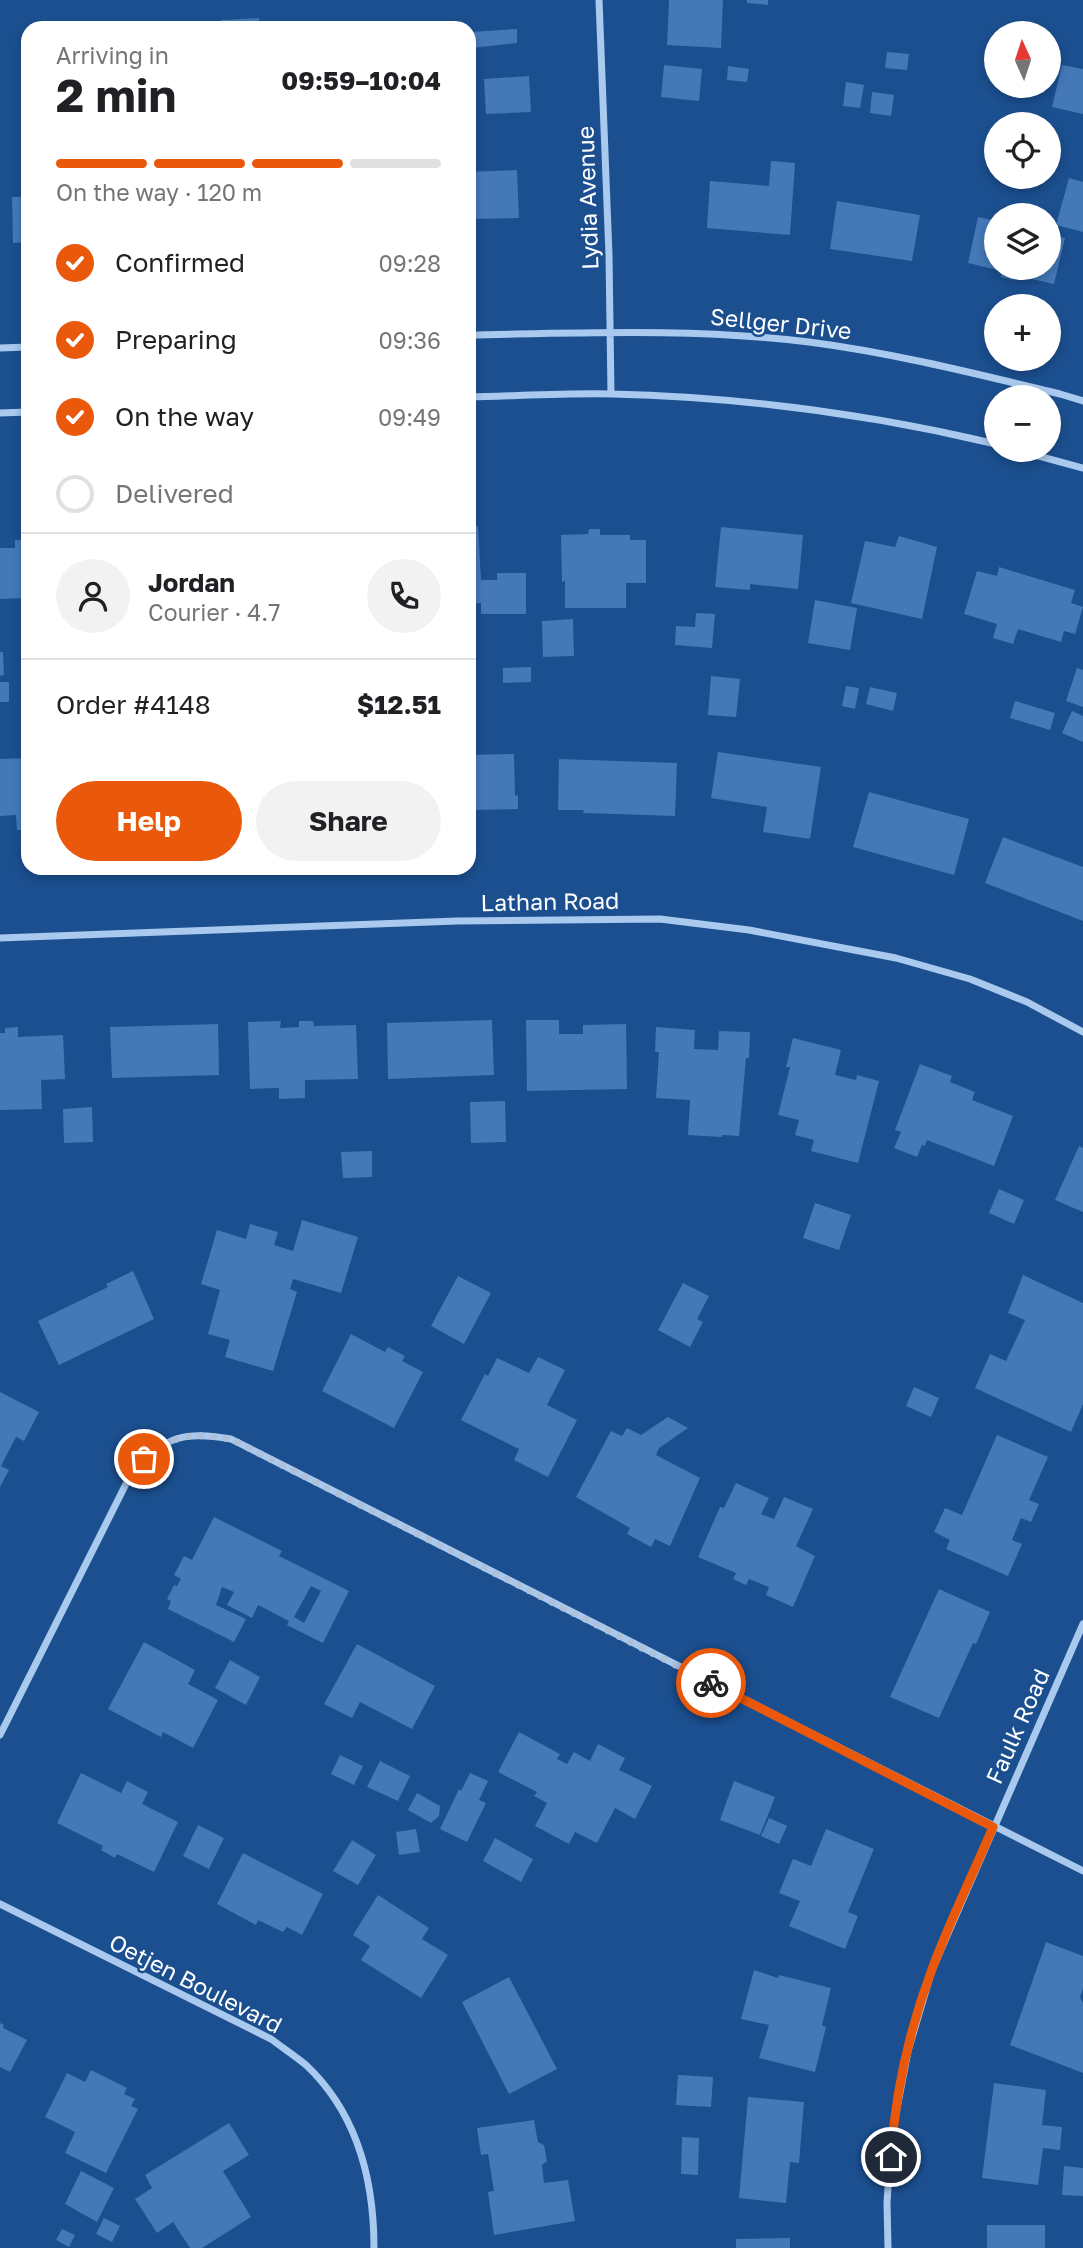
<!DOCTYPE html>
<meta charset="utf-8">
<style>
:root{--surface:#fff;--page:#f2f2f2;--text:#202124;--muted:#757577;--line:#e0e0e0;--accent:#ea580c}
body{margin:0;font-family:"Golos Text",sans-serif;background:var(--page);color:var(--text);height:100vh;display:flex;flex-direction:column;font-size:26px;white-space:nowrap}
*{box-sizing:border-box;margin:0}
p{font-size:23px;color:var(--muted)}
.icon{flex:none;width:38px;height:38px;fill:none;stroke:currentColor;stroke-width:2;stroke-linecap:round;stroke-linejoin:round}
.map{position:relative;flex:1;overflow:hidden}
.details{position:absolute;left:21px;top:21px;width:455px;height:854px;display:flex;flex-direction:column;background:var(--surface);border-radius:21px;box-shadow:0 4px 10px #0003}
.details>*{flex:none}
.needle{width:46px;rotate:357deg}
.tools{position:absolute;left:984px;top:21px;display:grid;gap:14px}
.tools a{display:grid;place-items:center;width:77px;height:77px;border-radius:50%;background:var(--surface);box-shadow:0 4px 10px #0003;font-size:35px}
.pin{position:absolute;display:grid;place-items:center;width:60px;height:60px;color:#fff;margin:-30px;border:4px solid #fff;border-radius:50%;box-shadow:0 2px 7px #0007}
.courier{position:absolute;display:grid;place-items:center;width:70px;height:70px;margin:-35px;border:5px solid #ea580c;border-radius:50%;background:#fff;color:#222;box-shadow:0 2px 9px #0007}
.overview em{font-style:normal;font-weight:700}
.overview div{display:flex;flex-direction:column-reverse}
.overview{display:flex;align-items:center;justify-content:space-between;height:119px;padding:0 35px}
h1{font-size:46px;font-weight:700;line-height:52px}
.bar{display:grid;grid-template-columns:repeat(4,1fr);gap:10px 7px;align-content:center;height:84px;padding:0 35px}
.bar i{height:9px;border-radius:5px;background:var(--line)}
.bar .current{background:var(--accent)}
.bar p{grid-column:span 4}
.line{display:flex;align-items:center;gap:18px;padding:0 35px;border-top:2px solid var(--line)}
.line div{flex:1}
.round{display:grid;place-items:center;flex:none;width:74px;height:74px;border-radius:37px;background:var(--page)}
ol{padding:0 35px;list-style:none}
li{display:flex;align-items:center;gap:21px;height:77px}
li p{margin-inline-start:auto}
li .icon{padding:7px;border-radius:50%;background:var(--accent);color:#fff;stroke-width:4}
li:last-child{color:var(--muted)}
li i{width:38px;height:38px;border:4px solid var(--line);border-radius:50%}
.button{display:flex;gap:14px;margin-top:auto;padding:14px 35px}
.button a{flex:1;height:80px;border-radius:42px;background:var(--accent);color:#fff;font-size:28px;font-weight:700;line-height:80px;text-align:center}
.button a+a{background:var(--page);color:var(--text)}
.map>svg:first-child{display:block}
</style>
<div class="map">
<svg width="1083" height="2248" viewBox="0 0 1083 2248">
<rect width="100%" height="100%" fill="#1b4f8f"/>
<path fill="#4478b7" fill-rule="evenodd" d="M669,0H723L721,48L667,45Z
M747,0H768V5L747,3Z
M259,18V28H221V20Z
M517,29V43L472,48L471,32Z
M887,52L909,54L907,70L885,68Z
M664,65L702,69L699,101L661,97Z
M1062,65L1083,69V114L1052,107Z
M728,66L749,69L747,82L727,80Z
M529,76L531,112L486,114L484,79Z
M846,82L864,85L860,108L843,106Z
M872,92L894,95L891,116L870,113Z
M771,161L795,163L790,235L707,228L710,181L769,186Z
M24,162H28V242L13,243L12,197H24Z
M517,170L519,218L469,219V172Z
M1069,178L1083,182V232L1056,225Z
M837,201L920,215L912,261L830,249Z
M978,217L996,221V268H1048V234L1065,238L1054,284L1014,275L1013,280L1001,277L1002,271L968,263Z
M469,526H478L481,580H497V573H526V614H481V603L469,604Z
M721,527L803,535L798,589L750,584V590L715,587Z
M589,529H600V535H630V540H646V583H626V608H565V581L562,582L561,535L588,534Z
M899,536L937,547L922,619L851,603L865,541L895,547Z
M15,540H28V598L0,599V548H15Z
M999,567L1075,590L1071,603L1083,607L1075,634L1064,631L1061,642L1018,629L1013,644L993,638L997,624L964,614L977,571L997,576Z
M815,600L857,608L850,650L808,643Z
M696,613L715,614L712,648L675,645L676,626L695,627Z
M573,619L574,656L543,657L542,621Z
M0,652H3L4,675L0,676Z
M531,667V682L503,683V668Z
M1077,668L1083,670V707L1066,701Z
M711,676L740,679L736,717L708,715Z
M0,682H9V702H0Z
M846,686L859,688L855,709L842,706Z
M870,687L897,693L893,711L866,704Z
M1015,701L1055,713L1050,730L1010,718Z
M1072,711L1083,716V742L1062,733Z
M718,752L821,767L810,839L763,832L767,807L711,798Z
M514,754L515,796L518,795V809L469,810V755Z
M28,758V830H17L16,815L0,816V759Z
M559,759L677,763L675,816L583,813L584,810H558Z
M869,792L969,819L954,875L853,847Z
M1003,837L1083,867V921L985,883Z
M492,1020L494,1075L388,1079L387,1023Z
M526,1020H559V1034H583V1025L626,1024L627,1089L527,1091Z
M281,1021L280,1028L299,1027V1021H313L314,1026L356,1025L358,1079L305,1080V1098L279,1099V1088L250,1089L248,1022Z
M218,1024L219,1075L112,1078L110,1027Z
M18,1027V1037L63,1035L65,1079L41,1080L42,1109L0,1110V1033H5V1028Z
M656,1027L695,1030L694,1049L718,1050L719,1031L750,1032L749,1058H746L739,1136L722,1135V1137L688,1135L690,1100L656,1098L659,1052H655Z
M793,1038L841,1050L835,1075L856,1080L857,1075L879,1081L858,1163L811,1151L814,1140L795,1135L799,1120L778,1115L790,1067H786Z
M920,1064L952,1076L950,1082L975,1092L972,1100L1013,1116L994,1166L927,1140L925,1146L922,1145L917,1157L894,1148L901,1132L895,1130Z
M505,1101L506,1142L471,1143L470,1102Z
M92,1107L93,1142L64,1143L63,1109Z
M1079,1146L1083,1148V1212L1055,1200Z
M372,1151V1177L343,1178L341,1152Z
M999,1189L1024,1200L1014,1224L989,1213Z
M815,1203L851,1215L839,1250L803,1238Z
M302,1220L358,1237L341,1293L293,1279L290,1289L297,1292L273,1371L225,1357L230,1340L208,1334L220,1290L201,1284L217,1230L246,1239L250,1224L278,1232L274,1245L293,1251Z
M133,1271L154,1319L59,1365L38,1321L108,1287L106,1284Z
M1023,1275L1083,1303V1404L1071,1432L975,1388L990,1354L1006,1361L1025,1320L1008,1313Z
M458,1276L491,1293L464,1344L431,1326Z
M683,1283L709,1296L697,1319L703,1322L690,1347L658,1330Z
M351,1334L385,1352L388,1347L405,1356L402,1361L423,1372L394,1428L322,1391Z
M538,1357L565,1370L547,1405L577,1420L548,1477L514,1460L519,1449L461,1420L485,1374L488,1376L497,1358L529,1373Z
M914,1387L939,1398L931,1417L906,1406Z
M0,1392L39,1412L24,1441L16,1437L1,1466L9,1470L0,1487Z
M668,1417L688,1428L659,1448L656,1455L700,1478L670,1546L655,1539L651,1547L627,1534L630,1528L576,1497L611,1431L622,1436L627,1428L641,1435Z
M997,1435L1048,1457L1029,1500L1039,1504L1031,1522L1021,1518L1012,1540L1022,1544L1008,1576L946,1549L950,1540L934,1532L945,1508L962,1515Z
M736,1483L769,1498L761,1514L774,1519L784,1497L813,1509L796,1546L815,1556L793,1607L766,1595L769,1587L749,1579L746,1585L733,1579L736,1573L698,1557L720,1507L724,1508Z
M214,1517L282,1551L279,1556L349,1591L323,1643L287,1625L289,1621L258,1605L252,1618L227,1605L234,1592L222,1587L216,1605L246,1619L234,1642L168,1609L171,1601L167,1599L174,1585L177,1586L181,1579L174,1575L184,1556L192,1560ZM311,1586L321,1591L304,1623L294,1617Z
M939,1589L990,1612L976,1644L973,1643L939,1718L890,1697Z
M144,1642L195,1670L188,1684L218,1700L193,1748L163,1732L161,1737L108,1709Z
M357,1644L435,1686L412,1729L360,1702L352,1718L324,1704Z
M230,1660L260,1677L246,1705L215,1688Z
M519,1732L560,1754L557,1759L567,1764L574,1752L590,1761L598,1744L625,1758L619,1770L652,1786L635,1819L615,1808L597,1843L575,1832L569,1844L535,1826L547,1803L534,1796L537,1792L498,1772Z
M340,1755L363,1766L354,1785L331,1774Z
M380,1761L410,1776L398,1801L367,1787Z
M81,1773L121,1793L127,1781L148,1792L142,1804L178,1822L154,1872L117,1854L115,1858L101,1850L103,1846L57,1823Z
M470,1773L488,1781L479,1800L486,1803L467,1842L440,1829L459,1789L461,1791Z
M734,1781L775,1797L760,1835L720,1820Z
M417,1793L440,1806L439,1816L431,1823L408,1810Z
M769,1818L787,1826L779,1844L761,1836Z
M198,1825L224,1838L209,1869L183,1856Z
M416,1829L420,1852L399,1855L396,1832Z
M826,1829L874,1849L848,1912L858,1916L845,1949L789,1926L800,1901L779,1893L793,1859L811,1866Z
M495,1838L533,1859L521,1882L483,1861Z
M352,1840L376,1855L358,1885L333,1871Z
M243,1853L323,1894L302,1935L287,1927L283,1932L258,1920L256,1925L217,1904Z
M378,1895L429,1928L422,1939L448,1955L421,1998L361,1960L370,1946L353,1935Z
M1046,1942L1083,1956V1989L1080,1997L1083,2003V2073L1010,2045Z
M754,1970L778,1978L779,1975L831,1988L822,2025L826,2027L815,2072L759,2058L769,2025L741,2019Z
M509,1977L557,2069L509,2094L462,2002Z
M0,2023L4,2025L3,2028L27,2040L10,2072L0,2067Z
M91,2070L127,2088L124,2094L135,2099L131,2106L138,2109L106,2173L65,2153L75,2132L45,2117L67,2073L85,2082Z
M678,2075L713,2077L711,2107L676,2105Z
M994,2083L1046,2090L1042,2125L1062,2127L1060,2150L1043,2148L1038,2185L982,2178Z
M748,2097L804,2102L799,2163L790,2162L786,2203L739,2198Z
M534,2120L538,2142L544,2145L547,2161L542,2165L544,2183L568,2180L575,2221L494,2235L488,2192L494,2191L488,2154L481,2155L477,2128Z
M229,2123L249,2155L223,2171L251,2217L202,2248H190L173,2222L157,2233L135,2199L152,2188L145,2175Z
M682,2137L699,2138L698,2175L681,2174Z
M1064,2166L1083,2168V2196L1062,2195Z
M81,2171L114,2188L97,2222L65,2204Z
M104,2218L120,2226L112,2242L96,2234Z
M987,2225H1045V2248H987Z
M62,2229L75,2235L69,2247L56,2240Z
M790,2238V2248H736V2239Z"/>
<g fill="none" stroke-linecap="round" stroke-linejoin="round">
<path stroke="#a9c9ee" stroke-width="7" d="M599,0L609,255L611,394
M469,335C582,333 697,328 809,342C894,353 977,374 1060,394L1083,401
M0,348L28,347
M469,397C517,396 565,393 612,394C743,397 869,414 996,444
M0,413L28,412
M1016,450L1083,468
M0,938L457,921L660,919L749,930L896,958L970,979L1027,1002L1083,1032
M0,1735L134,1468C168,1436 184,1431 231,1439L1083,1871
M0,1904L271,2039C283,2048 295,2056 306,2065C358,2114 374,2180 374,2248
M888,2248L887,2202L892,2134L908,2051L932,1970L1083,1624"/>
</g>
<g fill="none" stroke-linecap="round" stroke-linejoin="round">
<path stroke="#afc1d8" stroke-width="7" stroke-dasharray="0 12.6" d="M144,1459C172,1433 196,1433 231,1439L711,1683"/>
<path stroke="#ea580c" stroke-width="9" d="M711,1683L993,1827C973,1874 950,1921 932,1969C910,2028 895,2094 891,2157"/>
</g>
<g text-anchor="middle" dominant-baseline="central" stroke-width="5" stroke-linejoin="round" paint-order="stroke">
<g font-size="23" fill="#fff" stroke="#1b4f8f">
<text transform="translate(587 198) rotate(-92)">Lydia Avenue</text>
<text transform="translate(781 323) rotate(6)">Sellger Drive</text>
<text transform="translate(550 901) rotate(-1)">Lathan Road</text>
<text transform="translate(1017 1726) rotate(-66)">Faulk Road</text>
<text transform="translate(196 1983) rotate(27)">Oetjen Boulevard</text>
</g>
</g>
</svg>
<div class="tools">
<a><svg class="needle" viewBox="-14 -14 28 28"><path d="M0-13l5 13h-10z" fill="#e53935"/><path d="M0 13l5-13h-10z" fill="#757577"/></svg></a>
<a><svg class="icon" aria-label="locate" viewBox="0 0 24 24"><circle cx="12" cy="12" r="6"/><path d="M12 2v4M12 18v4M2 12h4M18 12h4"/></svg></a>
<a><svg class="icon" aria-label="layers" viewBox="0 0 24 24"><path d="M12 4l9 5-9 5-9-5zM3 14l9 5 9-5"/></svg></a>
<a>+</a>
<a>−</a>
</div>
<div class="pin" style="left:144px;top:1459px;background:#ea580c"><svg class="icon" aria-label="bag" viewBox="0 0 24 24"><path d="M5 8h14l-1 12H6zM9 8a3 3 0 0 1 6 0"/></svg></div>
<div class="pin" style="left:891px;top:2157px;background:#1f2937"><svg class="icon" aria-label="home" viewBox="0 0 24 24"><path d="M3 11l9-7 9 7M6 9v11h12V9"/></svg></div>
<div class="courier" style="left:711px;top:1683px"><svg class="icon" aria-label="bike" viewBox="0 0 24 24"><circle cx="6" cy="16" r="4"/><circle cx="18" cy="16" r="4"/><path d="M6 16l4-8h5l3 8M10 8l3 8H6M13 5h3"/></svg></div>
<section class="details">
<div class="overview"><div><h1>2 min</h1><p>Arriving in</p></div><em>09:59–10:04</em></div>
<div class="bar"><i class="current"></i><i class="current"></i><i class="current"></i><i></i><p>On the way · 120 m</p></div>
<ol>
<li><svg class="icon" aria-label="check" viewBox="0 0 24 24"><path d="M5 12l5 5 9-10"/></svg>Confirmed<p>09:28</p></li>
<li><svg class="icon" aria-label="check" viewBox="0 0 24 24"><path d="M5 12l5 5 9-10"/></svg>Preparing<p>09:36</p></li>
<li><svg class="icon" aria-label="check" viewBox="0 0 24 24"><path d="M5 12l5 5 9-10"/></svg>On the way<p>09:49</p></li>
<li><i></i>Delivered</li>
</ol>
<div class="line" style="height:126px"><a class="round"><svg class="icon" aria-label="person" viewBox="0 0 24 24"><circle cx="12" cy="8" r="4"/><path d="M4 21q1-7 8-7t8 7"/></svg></a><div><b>Jordan</b><p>Courier · 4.7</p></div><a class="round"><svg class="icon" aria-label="phone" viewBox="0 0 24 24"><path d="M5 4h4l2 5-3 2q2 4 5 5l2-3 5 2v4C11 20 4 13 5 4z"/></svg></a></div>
<div class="line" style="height:91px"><div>Order #4148</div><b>$12.51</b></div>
<div class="button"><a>Help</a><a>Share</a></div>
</section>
</div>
